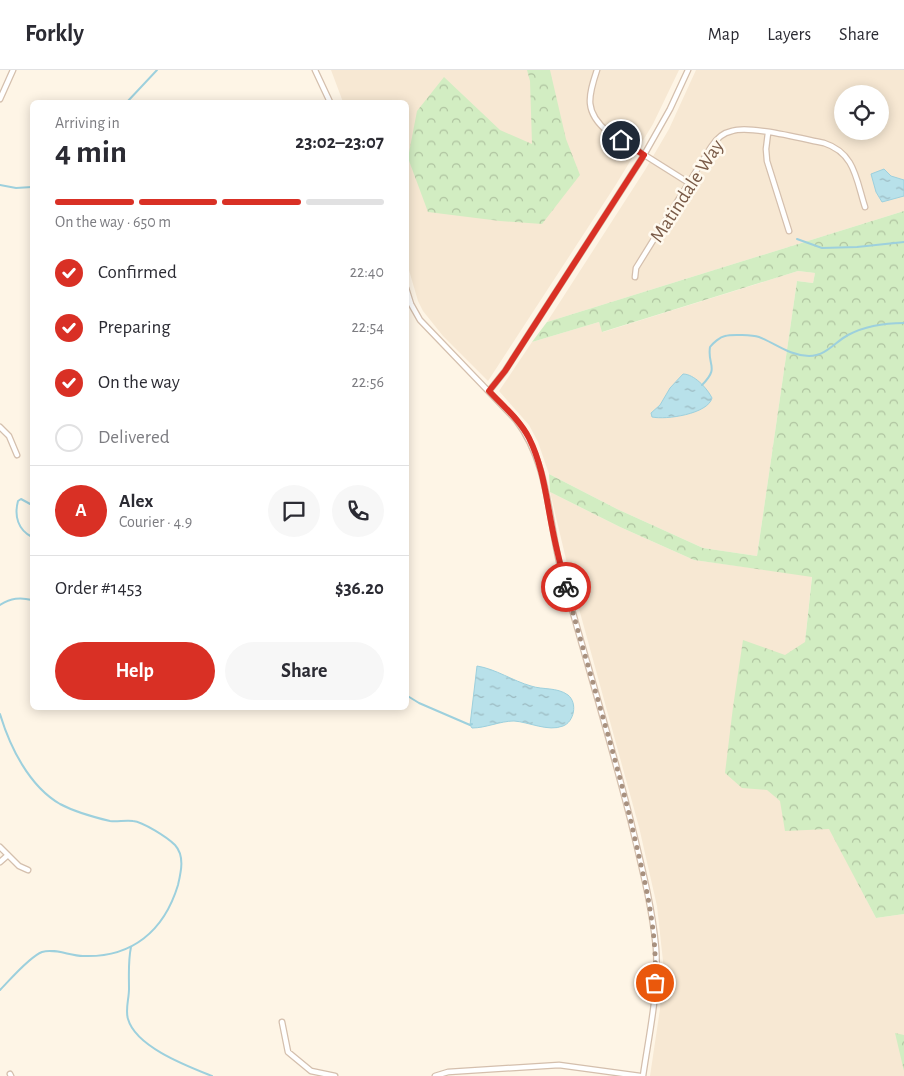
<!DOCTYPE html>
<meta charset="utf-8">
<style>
:root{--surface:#fff;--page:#f7f7f7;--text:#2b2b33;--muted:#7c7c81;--line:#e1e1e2;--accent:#d93025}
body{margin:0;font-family:"Alegreya Sans",sans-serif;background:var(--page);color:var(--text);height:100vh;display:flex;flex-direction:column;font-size:19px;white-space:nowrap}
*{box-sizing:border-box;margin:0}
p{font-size:16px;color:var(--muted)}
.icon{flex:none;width:28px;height:28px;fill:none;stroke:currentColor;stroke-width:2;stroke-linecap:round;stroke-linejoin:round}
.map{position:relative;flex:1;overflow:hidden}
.drawer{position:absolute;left:30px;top:30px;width:379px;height:610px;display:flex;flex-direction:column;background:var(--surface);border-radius:8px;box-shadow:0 2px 12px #0003}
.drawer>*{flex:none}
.buttons{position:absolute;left:834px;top:15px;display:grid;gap:10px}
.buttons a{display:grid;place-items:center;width:55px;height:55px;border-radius:50%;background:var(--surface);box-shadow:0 2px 12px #0003;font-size:25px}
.pin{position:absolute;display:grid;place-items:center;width:42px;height:42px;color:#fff;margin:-21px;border:2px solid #fff;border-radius:50%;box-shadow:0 1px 5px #0007}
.courier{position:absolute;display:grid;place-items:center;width:50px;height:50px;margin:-25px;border:4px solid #d93025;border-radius:50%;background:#fff;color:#222;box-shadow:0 1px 6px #0007}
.head em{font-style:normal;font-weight:700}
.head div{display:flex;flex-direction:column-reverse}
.head{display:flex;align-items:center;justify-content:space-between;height:85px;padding:0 25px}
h1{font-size:32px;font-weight:700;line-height:38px}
.bar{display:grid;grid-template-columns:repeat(4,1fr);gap:8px 5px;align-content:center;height:60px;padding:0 25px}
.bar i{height:6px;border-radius:4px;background:var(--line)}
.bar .selected{background:var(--accent)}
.bar p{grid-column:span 4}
.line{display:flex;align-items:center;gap:12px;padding:0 25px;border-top:1px solid var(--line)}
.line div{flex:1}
.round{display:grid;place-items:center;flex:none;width:52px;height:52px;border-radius:26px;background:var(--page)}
ol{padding:0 25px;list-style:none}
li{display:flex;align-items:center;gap:15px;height:55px}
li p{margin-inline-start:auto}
li .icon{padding:5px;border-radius:50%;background:var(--accent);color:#fff;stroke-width:4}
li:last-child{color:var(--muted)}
li i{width:28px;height:28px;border:2px solid var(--line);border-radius:50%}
.primary-button{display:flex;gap:10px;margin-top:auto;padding:10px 25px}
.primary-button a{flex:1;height:58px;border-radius:30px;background:var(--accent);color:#fff;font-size:20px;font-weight:700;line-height:58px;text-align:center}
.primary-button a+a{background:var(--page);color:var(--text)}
header{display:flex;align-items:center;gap:30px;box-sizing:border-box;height:70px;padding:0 25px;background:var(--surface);border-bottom:1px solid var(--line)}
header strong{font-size:24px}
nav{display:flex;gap:28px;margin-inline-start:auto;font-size:18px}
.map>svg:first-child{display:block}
</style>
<header>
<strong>Forkly</strong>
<nav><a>Map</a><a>Layers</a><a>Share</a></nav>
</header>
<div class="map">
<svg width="904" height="1006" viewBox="0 0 904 1006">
<defs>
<pattern id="forest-crowns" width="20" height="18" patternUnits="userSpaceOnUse" patternTransform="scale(1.25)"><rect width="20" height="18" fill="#d2edc2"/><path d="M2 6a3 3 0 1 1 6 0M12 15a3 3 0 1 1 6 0" fill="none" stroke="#afc3a0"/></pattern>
<pattern id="water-ripples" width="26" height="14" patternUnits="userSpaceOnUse" patternTransform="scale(1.25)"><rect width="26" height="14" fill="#b8e1ea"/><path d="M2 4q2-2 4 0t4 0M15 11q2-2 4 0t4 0" fill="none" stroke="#9bb9c0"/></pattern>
</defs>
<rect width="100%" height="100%" fill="#fef5e6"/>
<path fill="#f7e8d3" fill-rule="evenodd" d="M331,0H679L653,54L615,116L488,311L443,266L423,241L418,231L406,190V32H343Z
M696,0H904V141L547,252L645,100L669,59ZM842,24H880V61H842Z
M798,201L815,203L813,213L797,211L757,486L703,478L617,439L549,404L538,372L529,355L499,321L532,272L599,252L603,262Z
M550,422L620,457L694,490L812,506L805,572L798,697L876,848L904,844V1006H650L660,939L663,891L657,836L639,757L570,506Z"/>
<path fill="url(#forest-crowns)" d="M527,0H550L566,69L580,105L542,154L500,151L428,142L408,88L417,41L444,7L500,60L532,74L530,11Z
M904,141V844L876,848L829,759L785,761L780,731L767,720L742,718L725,703L733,637L743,570L785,585L805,572L812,507L694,490L620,457L550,422L549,404L617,439L703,478L757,486L797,211L813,213L815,203L798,201L602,262L599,252L532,272L547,252Z
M895,963L904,965V1001Z"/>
<path fill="url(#water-ripples)" stroke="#9dd0dd" d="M884,99L891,106L904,110V126L882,132L876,122L871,104Z
M683,304C694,304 707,318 712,328C708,344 666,350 652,347L651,343L660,335L670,318Z
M477,596C496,599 513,611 531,616C543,620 557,617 568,625C578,633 574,652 563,656C548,662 529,652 514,651C500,651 486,658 472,658L470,655Z"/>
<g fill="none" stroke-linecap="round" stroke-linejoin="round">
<path stroke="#9dd0dd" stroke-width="2" d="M127,32L157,0
M0,115L16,118L32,117
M797,169L822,178L857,177L904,172
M702,315C720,297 707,296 710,277C713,273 720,267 725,266C731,264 753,265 759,267C777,274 788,285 809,286C826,286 835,272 848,265C865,256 885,253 904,253
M32,435L21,429L18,431C14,446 18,460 32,467
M0,535C11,528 20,527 32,530
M406,625L419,633L470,655L472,654
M0,644C10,677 29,716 60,734C75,742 93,747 110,751C117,752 125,750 133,751C143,752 167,767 175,775C185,786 181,802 178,815C164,861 132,888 83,886C70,886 55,878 42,882C29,887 10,910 0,920
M131,877C128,891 129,904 129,919C129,929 125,940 128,949C136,977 187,996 212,1006"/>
<g stroke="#d4bfad" stroke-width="7">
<path id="minor" d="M315,0L330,32
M597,0C588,27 584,42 608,62L689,113
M0,29L13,0
M768,63L766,79L767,91L789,161
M635,207L636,198L711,77C716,69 722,63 732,61C750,55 803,69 824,73C855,83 856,109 865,137
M406,218L411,234L420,250L516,350C549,393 548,449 561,500C584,584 610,668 631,752C641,794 652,835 656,878C659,921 649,964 643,1006
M489,321L505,301L644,85L670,39L688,0
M0,357L9,366L17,385
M0,777L19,796L28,800
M0,792L8,785
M282,952L288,982L311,1001L335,1006
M10,1004L11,1006
M435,1006L448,1002L559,995L640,1006"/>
</g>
<use href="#minor" stroke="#fff" stroke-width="4.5"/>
</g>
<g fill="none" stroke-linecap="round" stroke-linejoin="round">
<path stroke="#a8917f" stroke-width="5" stroke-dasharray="0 9" d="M566,517C587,596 612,673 631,752C643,805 658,857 655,913"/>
<path stroke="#d93025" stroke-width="6" d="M566,517C561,497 556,478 552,457C546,427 543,396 529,368C520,350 503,336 489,321L505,301L644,85L621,70"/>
</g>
<g text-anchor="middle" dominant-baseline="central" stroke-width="5" stroke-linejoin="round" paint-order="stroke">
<g font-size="20" fill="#7a5b48" stroke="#fff9ee">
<text transform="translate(687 121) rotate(-57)">Matindale Way</text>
</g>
</g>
</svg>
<div class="buttons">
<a><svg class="icon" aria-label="locate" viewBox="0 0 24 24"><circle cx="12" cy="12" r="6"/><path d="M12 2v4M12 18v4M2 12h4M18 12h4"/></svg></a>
</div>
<div class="pin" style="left:655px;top:913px;background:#ea580c"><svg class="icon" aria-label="bag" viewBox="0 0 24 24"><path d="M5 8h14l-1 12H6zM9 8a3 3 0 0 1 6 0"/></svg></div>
<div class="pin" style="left:621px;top:70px;background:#1f2937"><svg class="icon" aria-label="home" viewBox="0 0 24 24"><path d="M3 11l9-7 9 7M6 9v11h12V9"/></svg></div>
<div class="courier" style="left:566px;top:517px"><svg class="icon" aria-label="bike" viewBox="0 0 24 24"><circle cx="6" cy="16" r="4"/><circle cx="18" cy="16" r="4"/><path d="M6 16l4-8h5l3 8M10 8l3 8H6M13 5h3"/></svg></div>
<section class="drawer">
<div class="head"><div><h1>4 min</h1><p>Arriving in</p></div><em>23:02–23:07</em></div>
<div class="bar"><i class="selected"></i><i class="selected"></i><i class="selected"></i><i></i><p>On the way · 650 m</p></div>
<ol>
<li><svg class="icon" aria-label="check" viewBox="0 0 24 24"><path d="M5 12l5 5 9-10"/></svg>Confirmed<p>22:40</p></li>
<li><svg class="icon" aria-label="check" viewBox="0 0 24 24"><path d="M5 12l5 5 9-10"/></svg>Preparing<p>22:54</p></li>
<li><svg class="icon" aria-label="check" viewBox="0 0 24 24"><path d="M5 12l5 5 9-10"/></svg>On the way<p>22:56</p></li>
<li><i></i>Delivered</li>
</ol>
<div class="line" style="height:90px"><b class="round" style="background:var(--accent);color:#fff">A</b><div><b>Alex</b><p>Courier · 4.9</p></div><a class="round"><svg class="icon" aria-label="chat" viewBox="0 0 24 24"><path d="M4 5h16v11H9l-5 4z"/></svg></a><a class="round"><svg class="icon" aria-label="phone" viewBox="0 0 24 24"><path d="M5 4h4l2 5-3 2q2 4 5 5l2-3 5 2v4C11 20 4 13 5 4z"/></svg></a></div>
<div class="line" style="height:65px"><div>Order #1453</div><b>$36.20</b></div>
<div class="primary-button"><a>Help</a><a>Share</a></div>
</section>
</div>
